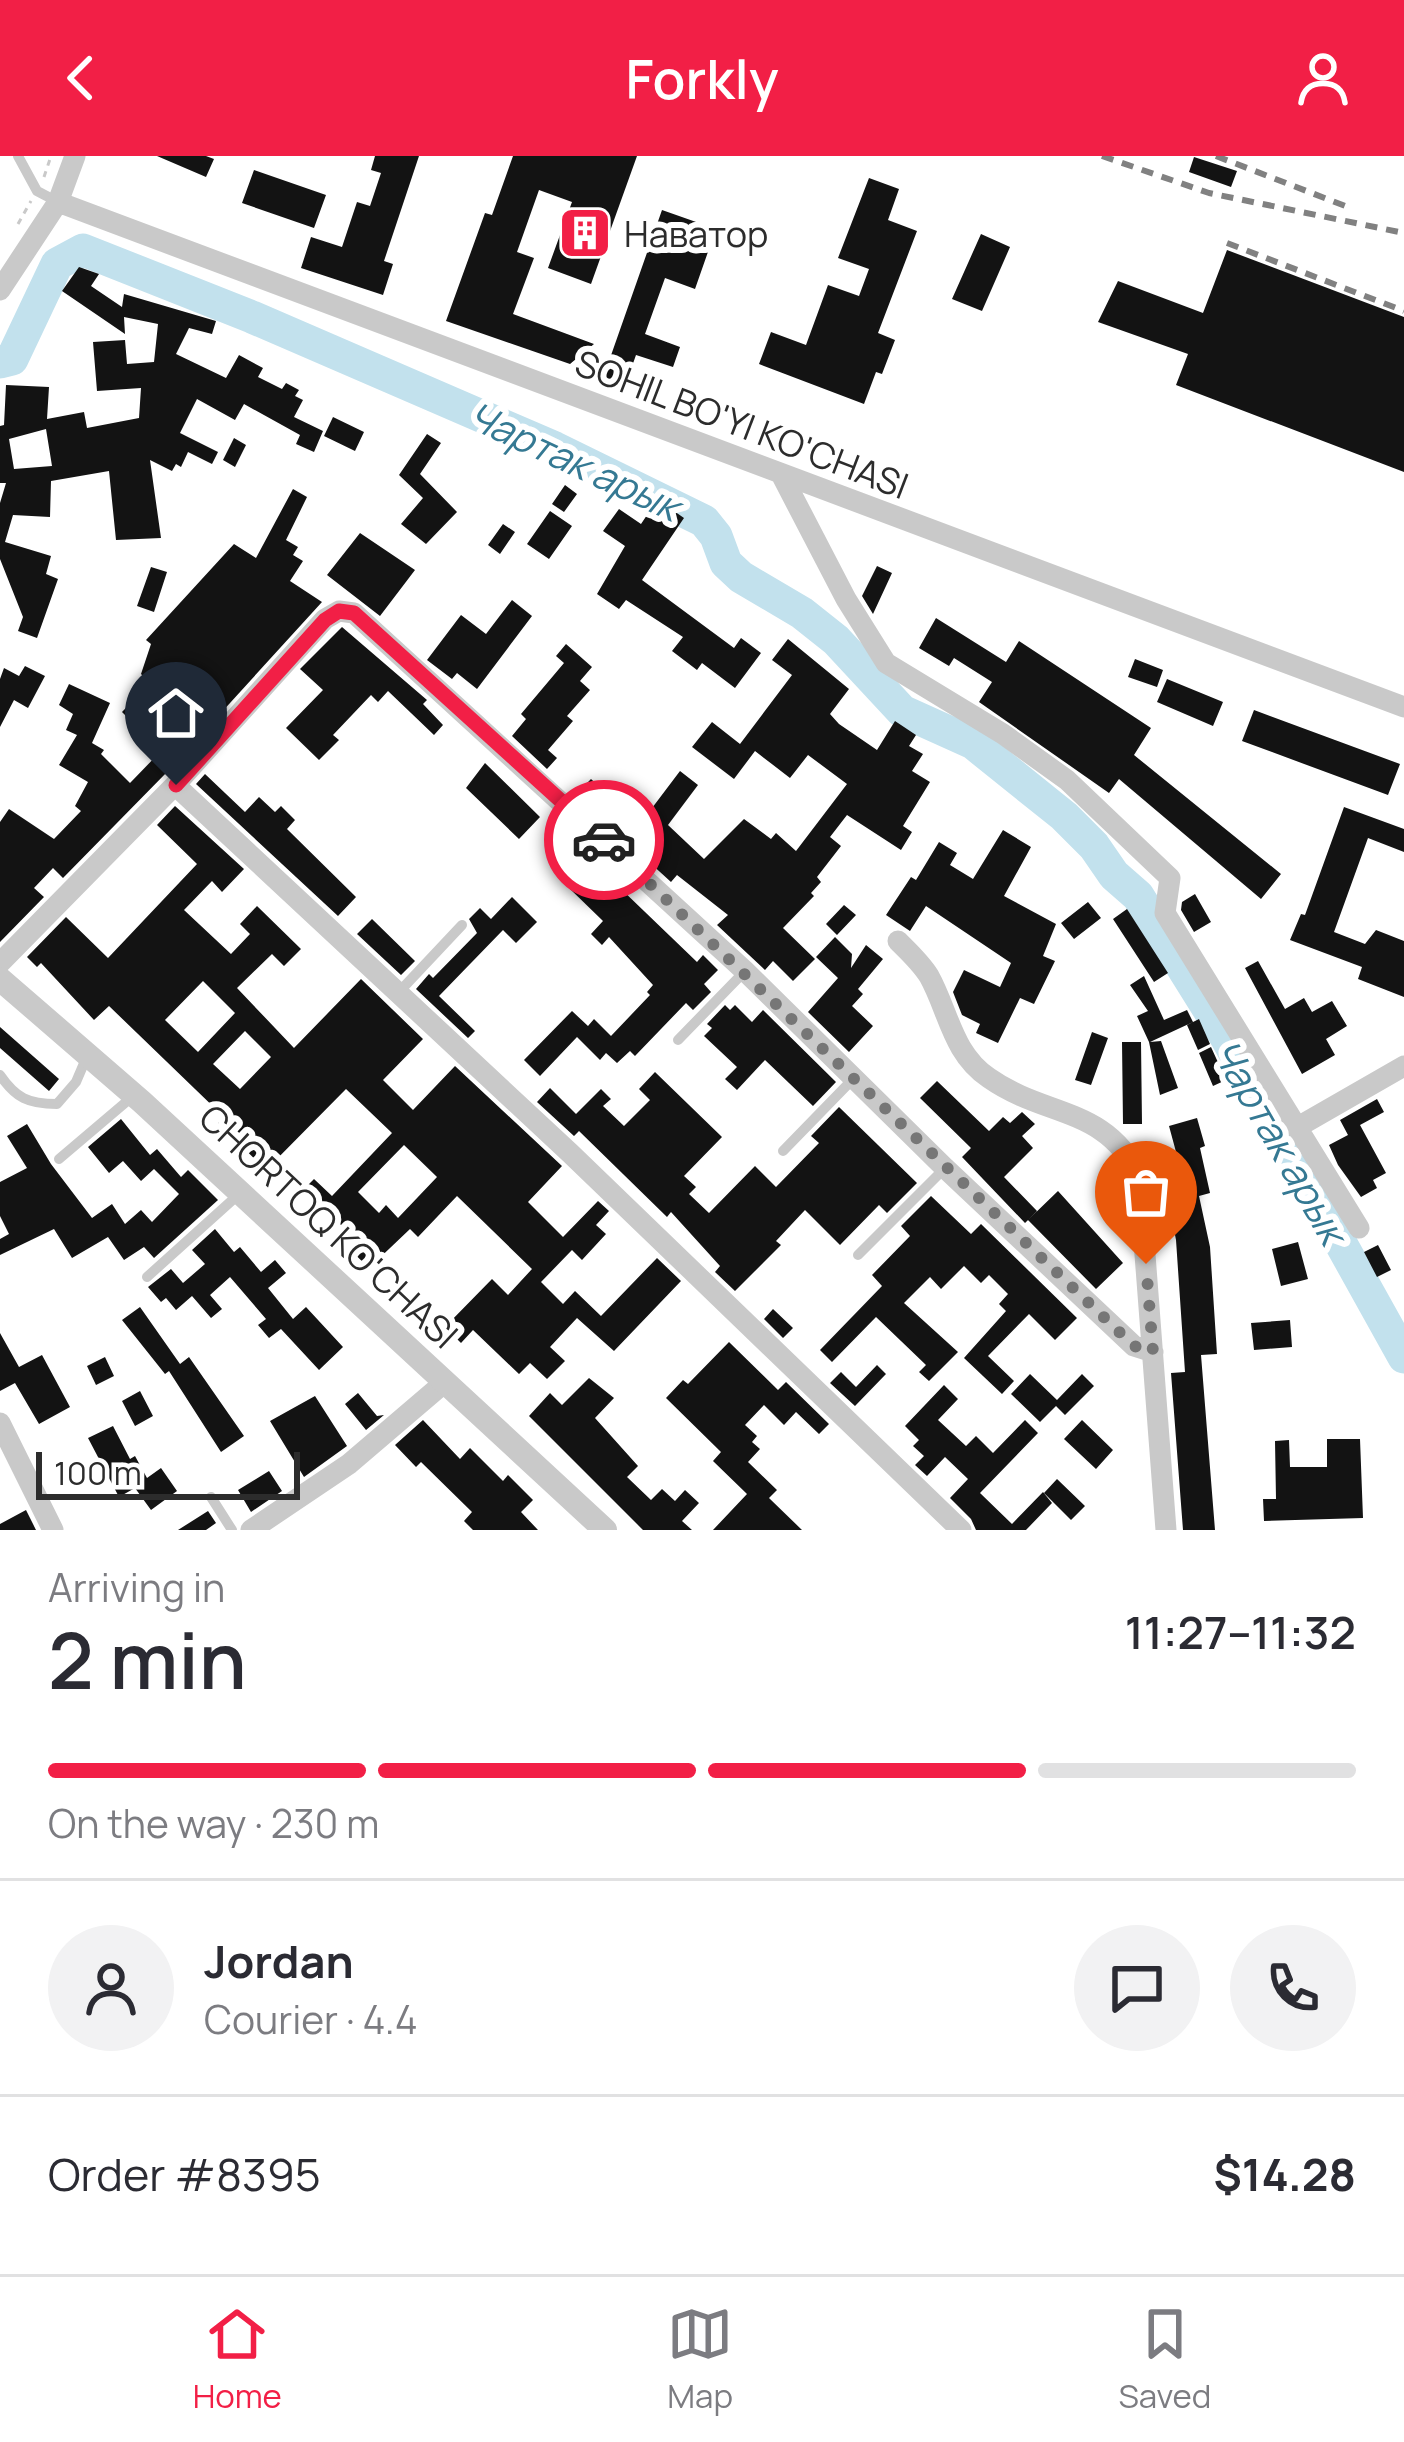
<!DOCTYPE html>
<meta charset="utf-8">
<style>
:root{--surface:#fff;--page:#f2f2f3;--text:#2b2b33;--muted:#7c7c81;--line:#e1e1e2;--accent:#f21f46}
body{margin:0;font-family:Manrope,sans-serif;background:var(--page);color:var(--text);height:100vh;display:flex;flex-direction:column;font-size:45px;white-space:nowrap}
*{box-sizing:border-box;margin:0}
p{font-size:39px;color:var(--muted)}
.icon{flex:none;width:66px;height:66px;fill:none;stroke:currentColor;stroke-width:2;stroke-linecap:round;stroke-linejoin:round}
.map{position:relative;height:1374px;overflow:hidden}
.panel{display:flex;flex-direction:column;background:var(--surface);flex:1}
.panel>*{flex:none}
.scale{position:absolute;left:36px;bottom:30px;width:264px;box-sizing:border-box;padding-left:12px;border:6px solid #2c2c2c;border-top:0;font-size:33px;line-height:42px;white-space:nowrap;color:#2c2c2c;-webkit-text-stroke:9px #fff;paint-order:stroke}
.pin{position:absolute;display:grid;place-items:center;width:102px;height:102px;color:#fff;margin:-123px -51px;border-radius:50% 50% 50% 0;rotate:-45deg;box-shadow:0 0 12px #0007}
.pin .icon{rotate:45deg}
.courier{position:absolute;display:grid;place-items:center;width:120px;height:120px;margin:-60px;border:9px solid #f21f46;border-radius:50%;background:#fff;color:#222;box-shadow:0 3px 15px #0007}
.headline em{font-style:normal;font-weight:600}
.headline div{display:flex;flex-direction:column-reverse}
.headline{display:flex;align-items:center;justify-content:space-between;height:204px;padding:0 48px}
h1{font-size:78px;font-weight:600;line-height:90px}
.bar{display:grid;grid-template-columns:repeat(4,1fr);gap:18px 12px;align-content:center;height:144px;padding:0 48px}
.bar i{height:15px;border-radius:9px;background:var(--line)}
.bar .on{background:var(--accent)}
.bar p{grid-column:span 4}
.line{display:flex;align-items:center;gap:30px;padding:0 48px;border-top:3px solid var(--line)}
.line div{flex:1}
.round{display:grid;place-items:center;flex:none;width:126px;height:126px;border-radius:63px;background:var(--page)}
header{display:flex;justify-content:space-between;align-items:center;height:156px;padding:0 48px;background:var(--accent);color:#fff;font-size:54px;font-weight:600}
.menu{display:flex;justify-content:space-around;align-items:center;height:168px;border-top:3px solid var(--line);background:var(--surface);font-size:33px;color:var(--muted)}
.menu a{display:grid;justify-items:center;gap:6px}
.menu .on{color:var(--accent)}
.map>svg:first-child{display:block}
</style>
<header><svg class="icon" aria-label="back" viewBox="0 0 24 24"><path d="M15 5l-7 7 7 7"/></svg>Forkly<svg class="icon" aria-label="person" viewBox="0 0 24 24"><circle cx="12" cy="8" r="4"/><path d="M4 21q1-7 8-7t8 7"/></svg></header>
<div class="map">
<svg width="1404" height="1374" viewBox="0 0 1404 1374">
<rect width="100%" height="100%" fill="#fff"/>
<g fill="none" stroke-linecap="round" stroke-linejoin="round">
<path stroke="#c2e1ed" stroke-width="33" d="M0,206L12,203L57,108L83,94L252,161L555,292L704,365L716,380L726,407L741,421L802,457L836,484L902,555L973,587L1064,660L1094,690L1114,719L1138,740L1226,881L1404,1201"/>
</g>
<path fill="#131313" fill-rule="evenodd" d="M157,0H206L214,3L206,21Z
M375,0H419L384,105L393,108L383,139L301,112L311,81L342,91L357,46L370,50L381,17L371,14Z
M513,0H637L591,128L548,112L572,46L539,34L517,96L534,102L513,158L594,188L570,208L446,165L485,57L492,59Z
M1194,1L1237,15L1231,31L1189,16Z
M254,14L326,39L314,72L242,47Z
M869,22L899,33L888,64L917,75L878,177L895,184L882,218L876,216L864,248L759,208L771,176L806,189L828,129L859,140L869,113L838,102Z
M662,54L716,73L695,133L665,122L645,178L680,191L673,211L636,199L624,233L602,225Z
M981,78L1010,91L982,155L952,143Z
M1227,94L1404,161V316L1176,229L1188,198L1098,166L1118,125L1203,157Z
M79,111L99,118L91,130L122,151L124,138L216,165L212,178L189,172L176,198L226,222L239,199L263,212L258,221L282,233L286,227L299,234L295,240L303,244L294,261L323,275L314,296L296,288L300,279L244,248L235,264L197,243L180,277L218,296L212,308L188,296L181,311L176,308L172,315L150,304L161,382L116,384L109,315L51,325L50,361L13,359L5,386L51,400L46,418L58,423L37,482L18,475L23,461L0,403V347L6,327H0V270L4,269L6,229L49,231L47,263L84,256L87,272L139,262L141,232L97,235L93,186L125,184L127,208L154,206L158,168L124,161L125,178L62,135ZM46,273L52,310L14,313L9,283Z
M333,261L364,276L355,295L324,280Z
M427,278L441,287L420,318L457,356L426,388L401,368L423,342L399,319Z
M234,282L246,289L235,311L223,304Z
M565,329L577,338L564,356L552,348Z
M293,333L307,341L286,384L298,391L293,399L303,405L290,425L322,446L168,615L63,722L53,712L34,732L44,741L0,786V666L9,653L54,683L81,655L75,650L88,626L59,609L77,579L66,574L73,558L59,549L69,528L110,547L92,587L104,594L101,598L130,627L161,595L122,556L150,527L141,518L151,488L146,484L234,388L256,402Z
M619,353L641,368L651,353L665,363L671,353L684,362L642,424L734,492L741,482L761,497L735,532L702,507L697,514L672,495L683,481L626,444L619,453L597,438L625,390L603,375Z
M550,355L572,370L549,403L527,388Z
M503,368L515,376L500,398L488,389Z
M360,377L415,414L380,460L327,419Z
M877,410L892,417L873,458L862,440Z
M151,411L167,416L154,456L137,450Z
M512,444L532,460L477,533L457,517L452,523L427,504L461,459L486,478Z
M936,462L1006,506L1019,485L1151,572L1134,599L1281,718L1261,743L1119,623L1109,637L979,546L992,526L954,502L949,510L919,492Z
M342,471L427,544L423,548L443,569L434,579L388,535L378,546L371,539L333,579L339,584L319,604L286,572L323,534L300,513Z
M788,483L849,533L830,558L839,568L877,594L895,565L916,579L909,590L923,598L912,615L930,626L903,670L912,676L901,694L847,659L830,681L841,690L817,721L821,726L811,737L814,740L783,772L815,803L793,825L773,805L765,814L717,769L728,759L677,719L671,726L626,685L631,680L580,634L591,623L607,638L615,630L646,660L680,615L698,629L668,669L704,703L744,663L771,683L776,677L796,695L847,628L808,599L790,622L755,595L734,623L692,591L712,566L740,588L792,519L772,504Z
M566,488L592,511L580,525L590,534L567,560L573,565L548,594L557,602L547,613L512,580L526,563L521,558L564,507L556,500Z
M1135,503L1163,514L1157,531L1128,521Z
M25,510L45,520L28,552L14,544L0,571V523L4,512L19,520Z
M1167,523L1223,546L1213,570L1157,546Z
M1254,554L1400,608L1388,639L1242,585Z
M485,607L540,661L519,683L466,632Z
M205,618L245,656L259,641L275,656L281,650L295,664L287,673L356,741L338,760L196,628Z
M175,650L244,713L222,736L212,725L184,754L231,798L250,778L240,768L257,750L301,793L284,810L272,798L237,832L294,892L361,823L423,883L383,924L413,954L455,910L562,1010L528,1046L563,1081L598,1045L609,1055L596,1069L606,1078L582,1104L572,1094L541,1126L563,1148L575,1135L601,1160L657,1102L681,1125L614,1195L577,1162L550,1191L565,1205L547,1223L530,1207L519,1218L473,1174L461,1187L445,1171L492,1123L508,1139L532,1113L457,1040L418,1081L410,1073L369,1112L338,1082L346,1074L304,1033L314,1023L332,1040L392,977L346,933L266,1014L218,967L224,961L109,850L94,864L41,807L37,811L27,801L66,761L108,802L197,708L157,669ZM203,825L235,857L198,896L165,864ZM245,875L271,901L240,933L213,908ZM404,989L437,1021L398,1062L386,1049L379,1057L358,1036Z
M1344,651L1404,673V696L1368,682L1334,776L1365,788L1376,774L1404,785V841L1358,823L1362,811L1290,784L1301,758L1305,759Z
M1003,674L1031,691L1004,740L1056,768L1043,800L1055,805L1034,848L1020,842L998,887L976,877L980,868L962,859L953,836L964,814L1000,831L1011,807L926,750L910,775L886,759L911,721L916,724L939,686L957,697L950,709L973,723Z
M592,705L697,806L703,799L718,814L704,828L711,836L693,854L686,847L635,900L630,895L617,907L606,897L600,904L577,881L540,920L524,904L572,855L588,870L594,863L611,880L650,839L647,836L653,829L609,781L602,789L591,778L603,765L568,731Z
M1195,738L1211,766L1194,776L1181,754L1182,746Z
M512,741L537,766L516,787L503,774L439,840L475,875L468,882L416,833L429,818L433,822L477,777L469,763L480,752L491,763Z
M1088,746L1101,762L1074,783L1061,767Z
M844,749L856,759L837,779L826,768Z
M1127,753L1168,817L1154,826L1113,763Z
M372,763L415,805L401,819L357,778Z
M835,781L852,798L851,812L866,789L883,803L858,833L863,838L852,850L873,870L849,896L808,856L838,822L816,801Z
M1258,805L1285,853L1304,842L1312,856L1332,845L1347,870L1326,883L1335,899L1302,918L1245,812Z
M1144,820L1164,864L1187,854L1193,866L1150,886L1161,885L1178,932L1160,939L1149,886L1137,860L1148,855L1130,829Z
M725,849L730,854L735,849L752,866L763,854L836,926L813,950L765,904L737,934L725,923L737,911L704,880L712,872L707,868Z
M1199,863L1210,888L1198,894L1187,869Z
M0,871L59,923L49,935L0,892Z
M1092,876L1108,882L1091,929L1075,924Z
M1122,886H1141L1142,968H1123Z
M1211,891L1226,924L1213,930L1199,897Z
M655,916L722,981L684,1020L696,1031L689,1038L709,1057L755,1010L776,1031L819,987L811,980L839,951L917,1027L887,1057L879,1049L840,1089L805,1054L776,1085L781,1089L735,1135L715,1116L720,1110L671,1056L667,1061L579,975L574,980L537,946L550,932L576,958L601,933L611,943L603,950L624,970L650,944L639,933Z
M937,925L989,975L1003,961L1010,967L1022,956L1035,968L1022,980L1033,992L1004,1021L1037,1055L1025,1067L962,1001L971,992L920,942Z
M1377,943L1384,956L1360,969L1386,1017L1373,1024L1377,1032L1361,1041L1338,1009L1329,989L1348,979L1340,964Z
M1197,962L1205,990L1200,992L1210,1037L1199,1040L1210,1091L1217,1198L1201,1199L1215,1374H1183L1171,1217L1185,1216L1176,1084L1162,1011L1179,1007L1169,970Z
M121,963L150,999L157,993L181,1021L188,1014L218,1044L154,1102L144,1091L124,1104L108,1081L72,1102L54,1073L0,1099V1083L9,1078L0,1060V1026L27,1012L7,980L27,968L51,1008L92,1062L112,1048L125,1068L141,1054L152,1066L179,1038L154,1013L141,1025L123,1005L109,1017L88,991Z
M1058,1035L1123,1107L1096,1133L1028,1064Z
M931,1040L971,1078L981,1068L1077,1162L1055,1184L1029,1158L988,1200L1014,1225L1002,1238L964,1202L1006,1155L999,1148L1008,1138L989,1119L981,1127L964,1110L941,1133L930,1121L904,1147L958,1196L929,1225L919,1216L926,1209L876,1161L832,1206L820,1194L882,1130L872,1119L910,1080L901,1070Z
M215,1073L234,1096L240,1091L261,1116L275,1104L286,1117L268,1132L293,1163L306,1151L343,1191L319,1214L281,1173L269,1182L258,1169L266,1163L230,1121L210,1139L222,1153L211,1162L192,1140L176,1154L166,1142L161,1146L148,1131L171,1113L183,1127L205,1108L192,1094Z
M1298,1086L1308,1123L1281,1130L1272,1093Z
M1378,1089L1391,1114L1377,1121L1364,1096Z
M140,1151L180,1208L189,1201L244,1280L221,1296L169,1215L165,1218L122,1164Z
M773,1153L793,1172L783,1182L764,1163Z
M1290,1164L1292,1191L1254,1194L1251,1167Z
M0,1177L19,1211L42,1199L70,1251L39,1268L15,1227L0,1235Z
M729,1186L778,1234L786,1226L829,1268L819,1278L796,1256L784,1269L764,1249L745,1269L757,1280L752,1286L760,1293L748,1306L777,1334L769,1342L802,1374H713L747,1338L713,1305L721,1296L666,1242L683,1224L688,1228Z
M105,1201L114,1220L96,1229L87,1210Z
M877,1209L886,1218L855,1250L830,1227L841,1216L856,1231Z
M1030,1218L1057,1244L1082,1218L1094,1230L1065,1259L1056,1250L1040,1266L1011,1238Z
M589,1222L614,1242L595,1262L638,1310L627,1321L651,1344L662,1333L675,1345L685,1334L699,1347L682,1365L692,1374H643L529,1260L550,1237L562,1249Z
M944,1229L958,1243L938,1264L966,1290L976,1280L993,1297L1025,1264L1038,1277L980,1337L1012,1368L1043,1336L1052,1347L1026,1374H976L971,1363L950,1342L968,1323L945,1301L927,1320L915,1309L924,1300L913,1290L919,1284L905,1270Z
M140,1235L153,1260L135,1270L122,1245Z
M358,1237L377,1260L384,1259L366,1274L345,1248Z
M315,1240L347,1290L304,1321L270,1265Z
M423,1264L460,1303L470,1292L503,1325L508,1319L533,1344L521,1356L538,1374H473L464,1365L472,1356L421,1306L416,1311L395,1289Z
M1082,1264L1113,1294L1096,1313L1064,1283Z
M113,1270L130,1303L135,1300L147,1322L161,1312L177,1335L151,1354L135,1332L119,1341L88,1282Z
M1327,1283H1360L1363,1362L1264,1365L1263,1343H1276L1275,1285L1289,1284L1290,1311H1327Z
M269,1315L282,1335L251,1356L238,1334Z
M1057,1323L1085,1350L1071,1364L1044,1337Z
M26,1354L36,1374H0V1368Z
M208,1355L216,1367L206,1374H178Z"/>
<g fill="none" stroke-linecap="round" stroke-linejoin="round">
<path stroke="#c9c9c9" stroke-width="3" stroke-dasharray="6 6" stroke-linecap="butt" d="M44,21L51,0
M18,68L31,45"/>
<path stroke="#c9c9c9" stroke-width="10" d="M18,0L37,35L58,46
M399,836L462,769
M678,884L745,815
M0,919C16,942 28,948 57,948L76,926L88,898
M783,995L854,922
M59,1003L132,941
M858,1099L945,1012
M147,1121L238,1039
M211,1341L232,1374"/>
<path stroke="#c9c9c9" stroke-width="21" d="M58,46L1404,551
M0,134L58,46L75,0
M781,318L846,443L886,507L1003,578L1067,624L1170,722L1165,757L1359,1072
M175,629L570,997L961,1374
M898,785C909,796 921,807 929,820C949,856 952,897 989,922C1046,962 1106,950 1139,1020L1166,1374
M0,807L175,629L325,463L339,455L354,457L745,815L945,1012L1134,1190L1153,1196
M1296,972L1404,910
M0,1267L53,1374
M251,1374L349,1308L445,1226"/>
<path stroke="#c9c9c9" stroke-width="24" d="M0,823L142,946L605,1374"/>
<path stroke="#818181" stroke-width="6" stroke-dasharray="12 9" stroke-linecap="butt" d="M1102,0L1209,37L1404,77
M1216,0L1353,53
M1227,87L1404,155"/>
</g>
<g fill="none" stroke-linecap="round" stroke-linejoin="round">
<path stroke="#767676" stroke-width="12" stroke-dasharray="0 21.6" d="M604,684L1134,1190L1153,1196L1146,1108"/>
<path stroke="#f21f46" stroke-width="15" d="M176,629L325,464L339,455L354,457L604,684"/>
</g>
<defs>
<g id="building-square" transform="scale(2.7)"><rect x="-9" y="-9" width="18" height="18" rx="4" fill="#f21f46" stroke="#fff"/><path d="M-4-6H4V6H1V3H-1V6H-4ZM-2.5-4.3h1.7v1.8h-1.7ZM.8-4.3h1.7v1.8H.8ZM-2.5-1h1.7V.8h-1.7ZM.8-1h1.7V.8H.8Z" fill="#fff"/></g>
</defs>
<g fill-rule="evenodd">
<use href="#building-square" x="585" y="77"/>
</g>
<g text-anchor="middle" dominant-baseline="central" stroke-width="12" stroke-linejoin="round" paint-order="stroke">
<g font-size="36" fill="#2c2c2c" stroke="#fff" text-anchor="start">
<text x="624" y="77">Наватор</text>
</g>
<g font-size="36" fill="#2c2c2c" stroke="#fff">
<text transform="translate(742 268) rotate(21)">SOHIL BO'YI KO'CHASI</text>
<text transform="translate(329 1070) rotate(43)">CHORTOQ KO'CHASI</text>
</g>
<g font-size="39" font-style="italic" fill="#357993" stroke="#fff">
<text transform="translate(574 304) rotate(25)">Чартак арык</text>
<text transform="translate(1280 985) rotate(60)">Чартак арык</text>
</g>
</g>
</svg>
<div class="scale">100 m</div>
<div class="pin" style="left:1146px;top:1108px;background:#ea580c"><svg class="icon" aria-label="bag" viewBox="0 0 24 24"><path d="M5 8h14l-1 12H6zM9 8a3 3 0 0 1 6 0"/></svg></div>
<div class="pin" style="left:176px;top:629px;background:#1f2937"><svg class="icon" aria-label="home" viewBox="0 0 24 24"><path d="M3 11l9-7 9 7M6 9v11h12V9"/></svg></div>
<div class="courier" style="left:604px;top:684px"><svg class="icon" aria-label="car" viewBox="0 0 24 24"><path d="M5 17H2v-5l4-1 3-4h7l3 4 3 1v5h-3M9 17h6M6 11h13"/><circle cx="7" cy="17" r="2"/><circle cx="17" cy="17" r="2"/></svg></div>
</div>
<section class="panel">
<div class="headline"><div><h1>2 min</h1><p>Arriving in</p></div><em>11:27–11:32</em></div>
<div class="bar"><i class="on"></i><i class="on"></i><i class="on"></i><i></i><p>On the way · 230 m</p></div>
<div class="line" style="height:216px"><a class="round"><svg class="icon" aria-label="person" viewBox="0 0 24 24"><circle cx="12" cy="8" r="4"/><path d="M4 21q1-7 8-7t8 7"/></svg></a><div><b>Jordan</b><p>Courier · 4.4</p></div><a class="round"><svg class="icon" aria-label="chat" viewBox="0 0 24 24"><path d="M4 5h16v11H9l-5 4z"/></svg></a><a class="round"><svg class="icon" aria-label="phone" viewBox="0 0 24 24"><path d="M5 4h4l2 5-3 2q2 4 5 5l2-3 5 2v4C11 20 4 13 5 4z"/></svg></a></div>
<div class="line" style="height:156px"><div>Order #8395</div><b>$14.28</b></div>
</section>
<nav class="menu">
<a class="on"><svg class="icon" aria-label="home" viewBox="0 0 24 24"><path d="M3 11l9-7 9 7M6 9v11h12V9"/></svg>Home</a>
<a><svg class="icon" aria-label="map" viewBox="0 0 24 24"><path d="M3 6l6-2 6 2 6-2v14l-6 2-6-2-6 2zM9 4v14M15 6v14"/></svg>Map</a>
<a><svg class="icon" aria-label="saved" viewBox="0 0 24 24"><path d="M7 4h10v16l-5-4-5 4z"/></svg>Saved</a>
</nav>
